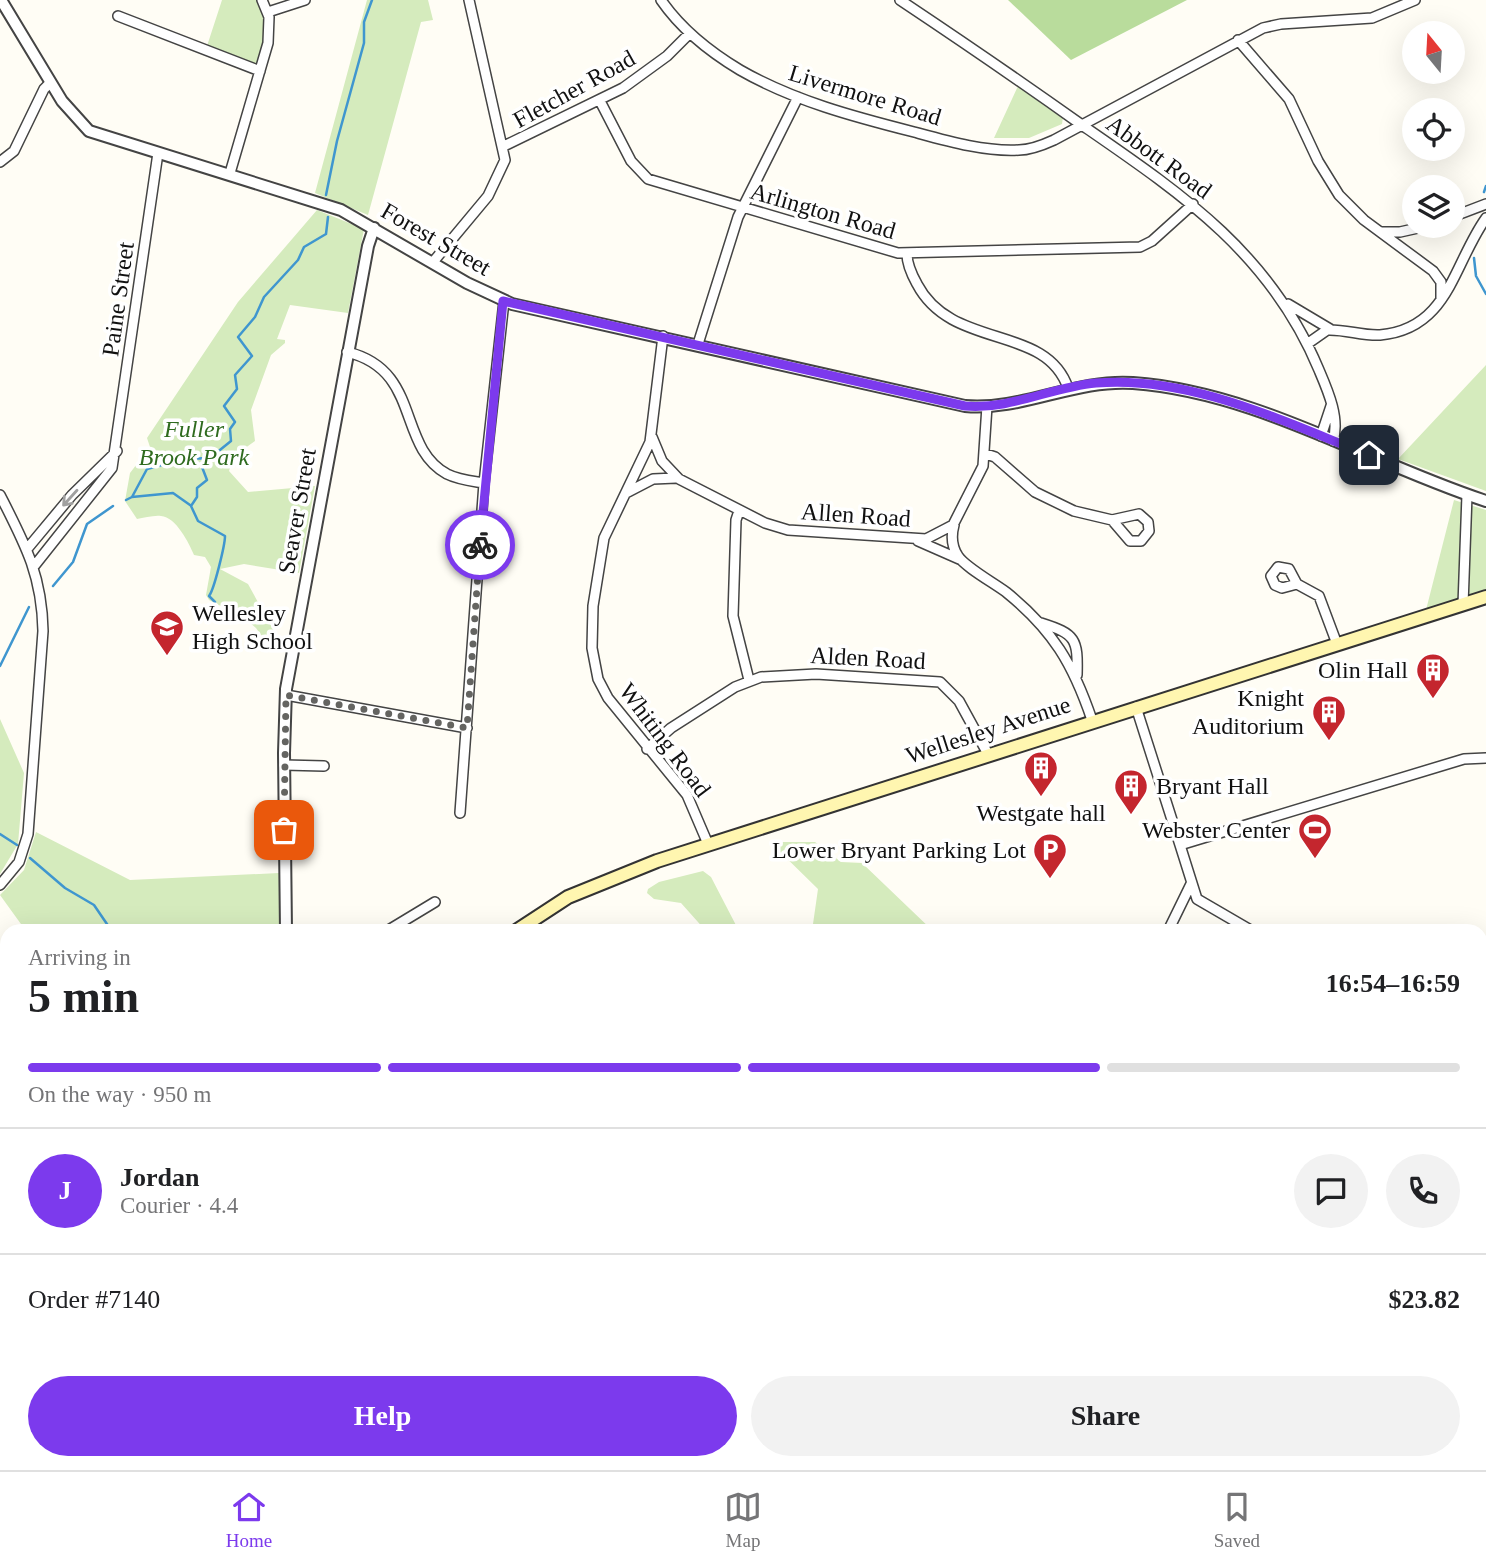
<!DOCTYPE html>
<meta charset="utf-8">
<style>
:root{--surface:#fff;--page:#f2f2f2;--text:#202124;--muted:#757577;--line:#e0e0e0;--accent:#7c3aed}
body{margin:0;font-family:"Times New Roman",serif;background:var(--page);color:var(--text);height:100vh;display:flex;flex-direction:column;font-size:26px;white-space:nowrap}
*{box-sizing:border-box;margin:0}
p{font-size:23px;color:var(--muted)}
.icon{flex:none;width:38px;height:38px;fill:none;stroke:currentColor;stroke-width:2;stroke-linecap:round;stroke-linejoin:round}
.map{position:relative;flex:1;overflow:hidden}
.details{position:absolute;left:0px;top:924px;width:1488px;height:546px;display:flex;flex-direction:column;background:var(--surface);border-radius:21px 21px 0 0;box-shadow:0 7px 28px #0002}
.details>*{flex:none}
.needle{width:46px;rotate:342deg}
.fabs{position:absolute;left:1402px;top:21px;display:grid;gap:14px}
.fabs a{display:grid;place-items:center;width:63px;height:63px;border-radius:50%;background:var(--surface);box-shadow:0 7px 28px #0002;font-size:35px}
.pin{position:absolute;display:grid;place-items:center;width:60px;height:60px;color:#fff;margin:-30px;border-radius:14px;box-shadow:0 4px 10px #0006}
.courier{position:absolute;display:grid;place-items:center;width:70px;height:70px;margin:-35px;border:5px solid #7c3aed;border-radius:50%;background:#fff;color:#222;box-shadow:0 2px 9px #0007}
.headline em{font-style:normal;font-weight:700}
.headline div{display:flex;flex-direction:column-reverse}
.headline{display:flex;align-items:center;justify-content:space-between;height:119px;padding:0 28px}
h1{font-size:46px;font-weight:700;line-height:52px}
.bar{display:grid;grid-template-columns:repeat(4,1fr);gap:10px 7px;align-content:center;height:84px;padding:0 28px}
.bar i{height:9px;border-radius:5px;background:var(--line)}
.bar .selected{background:var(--accent)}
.bar p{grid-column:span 4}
.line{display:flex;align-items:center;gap:18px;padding:0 28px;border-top:2px solid var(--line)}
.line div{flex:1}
.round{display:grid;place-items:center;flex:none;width:74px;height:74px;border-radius:37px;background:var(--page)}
.cta{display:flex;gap:14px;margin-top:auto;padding:14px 28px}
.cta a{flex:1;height:80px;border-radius:42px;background:var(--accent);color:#fff;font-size:28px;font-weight:700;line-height:80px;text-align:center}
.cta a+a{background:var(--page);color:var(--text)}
.menu{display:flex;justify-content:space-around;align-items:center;height:98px;border-top:2px solid var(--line);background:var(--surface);font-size:19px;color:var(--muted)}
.menu a{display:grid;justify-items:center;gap:4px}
.menu .selected{color:var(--accent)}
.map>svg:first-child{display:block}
</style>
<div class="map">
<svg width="1486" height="1470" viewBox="0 0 1486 1470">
<rect width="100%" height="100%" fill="#fffdf5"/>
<path fill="#d5ebbd" d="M222,0H256C270,21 264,42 258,65L207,46Z
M367,0H428L433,20L421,22L368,215L315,193Z
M1018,86L1063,117L1062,124L1029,138H994Z
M317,210L364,229L348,313L290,305L277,339L285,340V343L271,355L251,410L255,441L234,456L229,471L248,492L315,486L299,573L244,564L220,569L248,584L280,642L279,649L273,652L256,628L243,617L209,600L206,595L211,567L205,557L194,555C189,543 176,517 161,516C154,515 144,518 137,519L125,501L130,473L150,447L147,438L238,302Z
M1486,365V491L1398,459Z
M1454,500L1486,510V591L1426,610Z
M0,719L24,773L18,844L0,874Z
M36,832L130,880L279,873V931H26L0,895L24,870Z
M770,842H815L841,862L862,863L933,931H812L818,889Z
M703,871L711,877L739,931H706L681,903L654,899L647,893L648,889L659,882Z
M471,1463H759L763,1470H482Z"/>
<path fill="#b9dc9c" d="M1008,0H1187L1071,60Z"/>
<path fill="#d9e3c4" d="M287,1463H471L482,1470H284Z"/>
<path fill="#e6f2cf" d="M1481,1096L1486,1099V1190L1481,1188Z"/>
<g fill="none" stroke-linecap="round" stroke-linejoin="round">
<path stroke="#3f96cf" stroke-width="2.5" d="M1484,192L1486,186
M326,195L337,141L364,43V22L372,0
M1474,258L1476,276L1486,294
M204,459L202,467L207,480L197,488V497L191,506L198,521L225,536C225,545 214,590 209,596L215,602
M132,497L173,493L190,505
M126,500L132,497L147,469L184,459L210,458L231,441L230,429L235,422L224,406L237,389L235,375L252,356L238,337L255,317L264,297L298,260L304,247L326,234L328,217
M53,586L73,562L87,524L113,506
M0,666L29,607
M0,834L17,845
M30,858L65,888L94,905L109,927L132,928L137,931
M673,1463L685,1470"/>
<g stroke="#444" stroke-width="12">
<path id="minor" d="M661,0C681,29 710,52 740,70C794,101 855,117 914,132C947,141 985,152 1019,150C1031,150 1043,145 1054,140L1263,28L1281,24L1372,18L1415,0
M900,0C960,40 1020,81 1079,123C1179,192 1270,252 1319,370C1328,391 1340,418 1333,441
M268,12L305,0
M118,16L260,71
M1238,40L1289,99L1318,161L1339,195L1364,220L1433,271L1441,282V300
M600,101L631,161L648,179L898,253L1140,247L1152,241L1193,204
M504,146L623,88L667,56L690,33
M0,162L14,151L44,89L50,83
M230,173L268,43L269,17L262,0
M1452,217L1486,204
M1382,232H1400L1427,226
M907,254C907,265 912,275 917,284C952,351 1046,323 1068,388
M433,262L488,196L505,160L469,0
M1288,304L1330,329
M663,336L650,442L604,538L593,606L592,648L598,679L608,698L687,795L708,844
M698,344L738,217L798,97
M1307,344L1327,330C1345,329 1362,336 1380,335C1449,329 1453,264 1486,218
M347,352C422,370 396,446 447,474C459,480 472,481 484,483
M1321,436L1331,406
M652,437L662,461L679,479L765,523L788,530L926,539L953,525L983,466L987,406
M986,454L995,457L1035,492L1074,511L1112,520L1139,514L1148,522L1149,531L1141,541H1130L1112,520
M628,492L653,479L676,478
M0,495C25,544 42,575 43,631L28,834L19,862L0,885
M739,511L736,520L733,616L749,680
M954,525C951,536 952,547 958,556C965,567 994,583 1006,592C1053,630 1073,664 1092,720
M918,541L959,559
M27,549L72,495L117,451
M35,565L112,468L158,153
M1278,567L1289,569L1297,584L1282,588L1275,585L1271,576Z
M1297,584L1319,596L1337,644
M1463,605L1467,495
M1041,623C1076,634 1078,639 1077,675
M286,695L467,728
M1136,707L1180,845
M647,749L671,728L735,687L761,677L816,674L940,682L959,701L988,754
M284,765L324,766
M460,813L484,483L504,301
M387,931L435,902
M1168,931L1191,884
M1252,931L1197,899L1180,845L1464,759L1486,758
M0,1080L7,1075
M0,1185L7,1180
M0,1428L7,1436
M31,1463L37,1470
M1102,1463L1109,1470
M218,1470L221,1463"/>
</g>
<g stroke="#444" stroke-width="14">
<path id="tertiary" d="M1,0L62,101L89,131L341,210L467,283L512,304L965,406C1022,411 1074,379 1133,383C1257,392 1369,463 1486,501
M286,931L284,753L286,689L368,246L374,228"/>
</g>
<g stroke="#333" stroke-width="16">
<path id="secondary" d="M516,931L568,897L657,861L1486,597"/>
</g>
<g stroke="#222" stroke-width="18">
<path id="primary" d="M0,1362L7,1358
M774,1463L779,1470
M835,1463L838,1470"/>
</g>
<use href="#minor" stroke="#fff" stroke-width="9"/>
<use href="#tertiary" stroke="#fff" stroke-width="10"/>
<use href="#secondary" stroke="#fff6b0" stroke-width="12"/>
<use href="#primary" stroke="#f9d66b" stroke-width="14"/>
</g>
<defs><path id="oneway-shaft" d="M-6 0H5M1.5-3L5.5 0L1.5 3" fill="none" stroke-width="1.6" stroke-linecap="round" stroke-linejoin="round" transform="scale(1.75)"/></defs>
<use stroke="#a0a0a0" href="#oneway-shaft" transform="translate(70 498) rotate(132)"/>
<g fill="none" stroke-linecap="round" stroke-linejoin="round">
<path stroke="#646461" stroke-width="7" stroke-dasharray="0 12.6" d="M284,830L286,695L467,728L480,545"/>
<path stroke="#7c3aed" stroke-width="9" d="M480,545L503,301L965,406C1011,410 1051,387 1096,383C1190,375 1284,422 1369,455"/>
</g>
<defs>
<g id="school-pin" transform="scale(1.75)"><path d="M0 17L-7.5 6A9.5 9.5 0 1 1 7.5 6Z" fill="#c4262e" stroke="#fff"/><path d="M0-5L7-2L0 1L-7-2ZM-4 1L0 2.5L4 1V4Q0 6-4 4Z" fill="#fff"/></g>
<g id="building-pin" transform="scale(1.75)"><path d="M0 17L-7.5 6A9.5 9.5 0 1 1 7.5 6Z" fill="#c4262e" stroke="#fff"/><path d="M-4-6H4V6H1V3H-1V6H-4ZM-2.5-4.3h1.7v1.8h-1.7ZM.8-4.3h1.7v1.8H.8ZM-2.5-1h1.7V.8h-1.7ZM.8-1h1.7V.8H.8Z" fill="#fff"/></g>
<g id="stadium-pin" transform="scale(1.75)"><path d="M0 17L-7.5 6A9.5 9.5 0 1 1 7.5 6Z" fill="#c4262e" stroke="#fff"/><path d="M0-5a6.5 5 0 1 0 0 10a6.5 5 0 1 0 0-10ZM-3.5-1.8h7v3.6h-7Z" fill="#fff"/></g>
<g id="parking-pin" transform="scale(1.75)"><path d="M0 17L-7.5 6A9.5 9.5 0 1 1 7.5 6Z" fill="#c4262e" stroke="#fff"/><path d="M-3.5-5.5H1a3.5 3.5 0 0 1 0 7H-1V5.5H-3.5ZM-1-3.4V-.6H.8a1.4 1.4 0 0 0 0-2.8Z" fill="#fff"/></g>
</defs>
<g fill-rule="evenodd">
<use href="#school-pin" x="167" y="627"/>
<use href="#building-pin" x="1433" y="670"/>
<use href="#building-pin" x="1329" y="712"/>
<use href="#building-pin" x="1041" y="768"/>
<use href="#building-pin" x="1131" y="786"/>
<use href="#stadium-pin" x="1315" y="830"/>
<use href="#parking-pin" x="1050" y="850"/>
</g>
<g text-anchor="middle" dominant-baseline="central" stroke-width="7" stroke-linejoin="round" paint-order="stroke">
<g font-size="24" fill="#111" stroke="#fff">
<text transform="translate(574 89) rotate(-29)">Fletcher Road</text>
<text transform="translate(865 95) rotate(17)">Livermore Road</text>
<text transform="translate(1159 157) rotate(36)">Abbott Road</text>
<text transform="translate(823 211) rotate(16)">Arlington Road</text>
<text transform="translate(436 239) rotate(30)">Forest Street</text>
<text transform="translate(118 299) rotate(-82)">Paine Street</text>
<text transform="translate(297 511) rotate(-80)">Seaver Street</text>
<text transform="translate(856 515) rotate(4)">Allen Road</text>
<text transform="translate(868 658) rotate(3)">Alden Road</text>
<text transform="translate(988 730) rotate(-18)">Wellesley Avenue</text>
<text transform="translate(665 740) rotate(53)">Whiting Road</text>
</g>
<g font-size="24" font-style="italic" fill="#2f6b1f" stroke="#fff">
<text x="194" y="429">Fuller<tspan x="194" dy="28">Brook Park</tspan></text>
</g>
<g font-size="24" fill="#111" stroke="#fff" text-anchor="end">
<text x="192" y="613" text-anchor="start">Wellesley<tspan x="192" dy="28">High School</tspan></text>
<text x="1408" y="670">Olin Hall</text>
<text x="1304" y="698">Knight<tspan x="1304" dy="28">Auditorium</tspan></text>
<text x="1156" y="786" text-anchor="start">Bryant Hall</text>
<text x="1041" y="813" text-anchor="middle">Westgate hall</text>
<text x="1290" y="830">Webster Center</text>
<text x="1026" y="850">Lower Bryant Parking Lot</text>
</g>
</g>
</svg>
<div class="fabs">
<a><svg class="needle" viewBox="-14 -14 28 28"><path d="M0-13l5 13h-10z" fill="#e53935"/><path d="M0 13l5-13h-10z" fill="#757577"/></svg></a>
<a><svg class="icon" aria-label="locate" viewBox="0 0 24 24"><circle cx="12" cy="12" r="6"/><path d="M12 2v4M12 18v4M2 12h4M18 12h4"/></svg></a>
<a><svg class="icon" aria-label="layers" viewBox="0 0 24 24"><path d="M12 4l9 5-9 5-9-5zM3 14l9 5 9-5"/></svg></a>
</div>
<div class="pin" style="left:284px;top:830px;background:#ea580c"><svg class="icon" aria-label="bag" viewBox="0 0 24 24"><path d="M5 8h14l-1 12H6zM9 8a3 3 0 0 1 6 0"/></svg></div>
<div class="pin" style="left:1369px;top:455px;background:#1f2937"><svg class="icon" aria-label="home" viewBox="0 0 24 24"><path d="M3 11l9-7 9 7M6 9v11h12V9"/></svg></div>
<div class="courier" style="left:480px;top:545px"><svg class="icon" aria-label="bike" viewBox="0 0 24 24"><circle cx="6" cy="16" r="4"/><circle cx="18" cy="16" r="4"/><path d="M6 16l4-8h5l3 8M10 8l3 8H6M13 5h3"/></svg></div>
<section class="details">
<div class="headline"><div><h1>5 min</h1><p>Arriving in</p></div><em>16:54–16:59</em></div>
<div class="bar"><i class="selected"></i><i class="selected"></i><i class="selected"></i><i></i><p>On the way · 950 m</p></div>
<div class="line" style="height:126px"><b class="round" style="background:var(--accent);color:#fff">J</b><div><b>Jordan</b><p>Courier · 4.4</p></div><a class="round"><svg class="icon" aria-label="chat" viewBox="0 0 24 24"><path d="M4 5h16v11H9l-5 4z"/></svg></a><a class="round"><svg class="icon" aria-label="phone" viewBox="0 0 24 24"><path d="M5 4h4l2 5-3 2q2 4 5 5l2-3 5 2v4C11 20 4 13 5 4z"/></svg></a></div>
<div class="line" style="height:91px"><div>Order #7140</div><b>$23.82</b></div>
<div class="cta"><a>Help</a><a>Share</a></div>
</section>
</div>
<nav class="menu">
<a class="selected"><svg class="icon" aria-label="home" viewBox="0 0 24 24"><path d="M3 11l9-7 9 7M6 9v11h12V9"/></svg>Home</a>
<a><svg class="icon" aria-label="map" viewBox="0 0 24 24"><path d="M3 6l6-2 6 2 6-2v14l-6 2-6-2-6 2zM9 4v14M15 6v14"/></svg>Map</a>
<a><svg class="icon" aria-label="saved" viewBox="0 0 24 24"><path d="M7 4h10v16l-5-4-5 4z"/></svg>Saved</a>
</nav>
